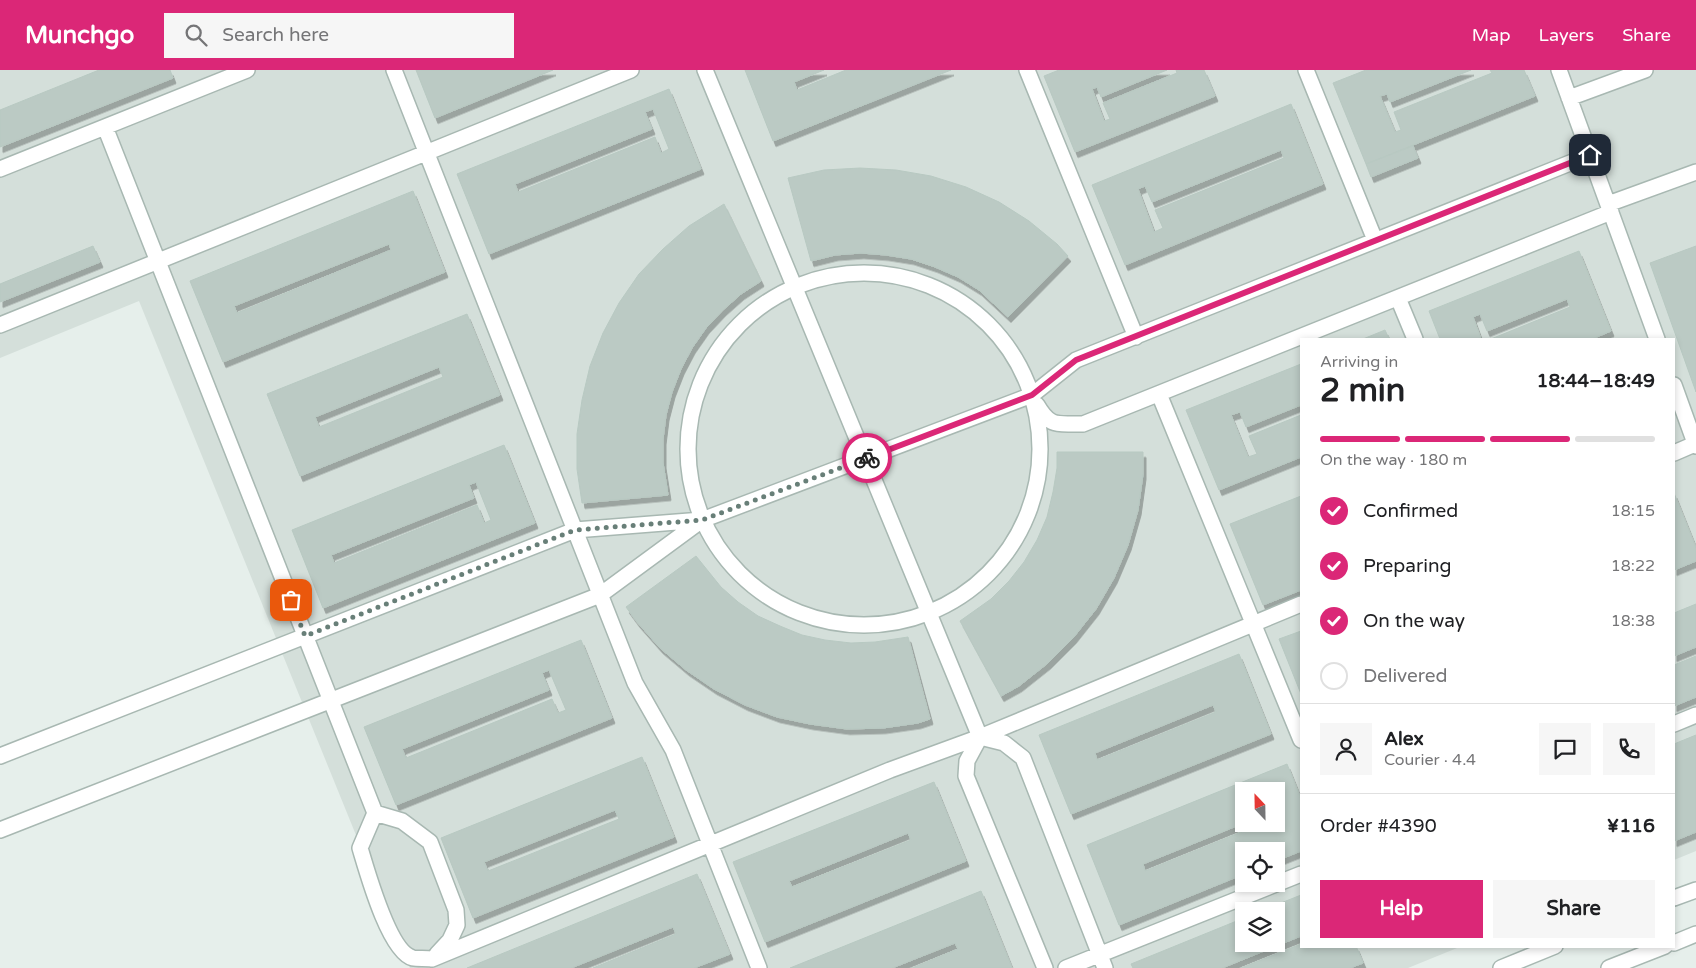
<!DOCTYPE html>
<meta charset="utf-8">
<style>
:root{--surface:#fff;--page:#f6f6f6;--text:#202124;--muted:#757577;--line:#e0e0e0;--accent:#db2777}
body{margin:0;font-family:"Varela Round",sans-serif;background:var(--page);color:var(--text);height:100vh;display:flex;flex-direction:column;font-size:19px;white-space:nowrap}
*{box-sizing:border-box;margin:0}
p{font-size:16px;color:var(--muted)}
.icon{flex:none;width:28px;height:28px;fill:none;stroke:currentColor;stroke-width:2;stroke-linecap:round;stroke-linejoin:round}
.map{position:relative;flex:1;overflow:hidden}
.sheet{position:absolute;left:1300px;top:268px;width:375px;height:610px;display:flex;flex-direction:column;background:var(--surface);border-radius:0px;box-shadow:0 2px 8px #0003}
.sheet>*{flex:none}
.needle{width:32px;rotate:338deg}
.controls{position:absolute;left:1235px;top:712px;display:grid;gap:10px}
.controls a{display:grid;place-items:center;width:50px;height:50px;border-radius:0px;background:var(--surface);box-shadow:0 2px 8px #0003;font-size:25px}
.pin{position:absolute;display:grid;place-items:center;width:42px;height:42px;color:#fff;margin:-21px;border-radius:10px;box-shadow:0 2px 8px #0006}
.courier{position:absolute;display:grid;place-items:center;width:50px;height:50px;margin:-25px;border:4px solid #db2777;border-radius:50%;background:#fff;color:#222;box-shadow:0 1px 6px #0007}
.overview em{font-style:normal;font-weight:700}
.overview div{display:flex;flex-direction:column-reverse}
.overview{display:flex;align-items:center;justify-content:space-between;height:85px;padding:0 20px}
h1{font-size:32px;font-weight:700;line-height:38px}
.bar{display:grid;grid-template-columns:repeat(4,1fr);gap:8px 5px;align-content:center;height:60px;padding:0 20px}
.bar i{height:6px;border-radius:4px;background:var(--line)}
.bar .on{background:var(--accent)}
.bar p{grid-column:span 4}
.line{display:flex;align-items:center;gap:12px;padding:0 20px;border-top:1px solid var(--line)}
.line div{flex:1}
.round{display:grid;place-items:center;flex:none;width:52px;height:52px;border-radius:0px;background:var(--page)}
ol{padding:0 20px;list-style:none}
li{display:flex;align-items:center;gap:15px;height:55px}
li p{margin-inline-start:auto}
li .icon{padding:5px;border-radius:50%;background:var(--accent);color:#fff;stroke-width:4}
li:last-child{color:var(--muted)}
li i{width:28px;height:28px;border:2px solid var(--line);border-radius:50%}
.button{display:flex;gap:10px;margin-top:auto;padding:10px 20px}
.button a{flex:1;height:58px;border-radius:0px;background:var(--accent);color:#fff;font-size:20px;font-weight:700;line-height:58px;text-align:center}
.button a+a{background:var(--page);color:var(--text)}
header{display:flex;align-items:center;gap:30px;box-sizing:border-box;height:70px;padding:0 25px;background:var(--accent);color:#fff}
header strong{font-size:24px}
nav{display:flex;gap:28px;margin-inline-start:auto;font-size:18px}
.search{width:350px;height:45px;background:var(--page);display:flex;align-items:center;gap:12px;box-sizing:border-box;padding:0 18px;border-radius:0px;color:var(--muted);font-size:19px}
.map>svg:first-child{display:block}
</style>
<header>
<strong>Munchgo</strong>
<div class="search"><svg class="icon" aria-label="search" viewBox="0 0 24 24"><circle cx="10" cy="10" r="6"/><path d="M15 15l6 6"/></svg>Search here</div>
<nav><a>Map</a><a>Layers</a><a>Share</a></nav>
</header>
<div class="map">
<svg width="1696" height="898" viewBox="0 0 1696 898">
<defs>
<filter id="shadow"><feDropShadow dx="3" dy="5.5" stdDeviation="0" flood-color="#0004"/></filter>
</defs>
<rect width="100%" height="100%" fill="#e6efeb"/>
<path fill="#d4dfda" fill-rule="evenodd" d="M0,0H1696V781L1674,790V269H1301V876H1462L1408,898H410L139,231L0,288ZM1244,721H1276V754H1244ZM1244,781H1276V814H1244ZM1244,841H1276V874H1244Z"/>
<path fill="#bbcac4" stroke="#b8c9c2" fill-rule="evenodd" filter="url(#shadow)" d="M99,0H170L173,8L0,77V40Z
M416,0H553L435,48Z
M745,0H824L794,12L797,20L846,0H951L773,71Z
M1059,0H1167L1101,27L1097,17L1092,19L1104,51L1110,49L1103,33L1177,3L1176,0H1204L1215,26L1075,82L1044,6Z
M1366,0H1471L1390,32L1387,24L1380,26L1395,62L1401,60L1394,42L1492,3L1490,0H1524L1535,26L1366,94L1333,13Z
M669,19L701,99L489,184L457,104ZM653,39L669,79L661,83L655,67L518,122L515,114L652,59L645,42Z
M1291,34L1323,114L1125,195L1092,115ZM1281,80L1284,88L1155,140L1163,158L1154,162L1138,119L1145,116L1152,132Z
M1413,76L1418,88L1371,107L1366,94Z
M860,98L896,100L931,106L966,117L999,132L1029,151L1057,174L1068,186L1008,247L979,220L958,207L935,197L911,189L886,185L861,183L835,185L811,191L788,108L824,100Z
M413,121L445,202L223,292L190,211ZM389,174L391,180L237,243L234,236Z
M724,134L761,211L741,224L723,240L706,258L692,278L681,299L672,322L666,345L663,369V393L668,425L582,433L577,399V364L582,330L590,296L603,263L619,233L639,204L663,179L689,156Z
M93,176L100,192L0,232V214Z
M1696,176V322L1650,193Z
M1579,181L1611,261L1592,269H1491L1570,237L1567,229L1487,261L1480,244L1473,247L1481,269H1440L1429,241Z
M467,244L500,325L300,406L267,324ZM439,297L443,307L319,357L315,347Z
M1385,260L1389,269H1363Z
M1301,294V335L1246,357L1240,342L1231,345L1248,387L1257,384L1249,366L1301,345V387L1219,420L1186,340Z
M504,375L535,453L323,538L292,460ZM476,412L491,450L484,453L477,435L334,493L331,485L474,428L469,415Z
M1057,382H1143V404L1138,440L1128,475L1114,508L1096,539L1073,568L1048,593L1019,616L1001,626L960,551L991,529L1009,511L1024,492L1037,470L1047,447L1053,422L1057,398Z
M1674,423L1696,478V491L1674,500Z
M1301,426V520L1263,535L1230,454Z
M696,486L721,517L738,532L758,546L780,556L802,565L825,570L851,573L875,572L908,567L930,649L918,653L883,658L847,659L810,654L777,647L745,635L714,619L686,600L660,578L637,552L626,537Z
M1696,534V577L1674,586V543Z
M1301,561V624L1279,569Z
M581,570L612,648L396,735L364,657ZM549,600L566,640L558,643L552,629L406,688L402,679L549,620L542,603Z
M1239,584L1271,664L1071,744L1039,665ZM1213,635L1216,642L1097,690L1095,683Z
M1696,586V627L1674,636V595Z
M1696,665V762L1674,771V674Z
M642,687L674,767L473,848L441,768ZM615,740L619,749L488,801L484,792Z
M1287,694L1301,729V781L1276,791V781H1244V804L1119,855L1087,775ZM1244,721H1276V740H1278L1280,746L1276,748V754H1261L1145,801L1143,794L1244,753Z
M934,712L966,791L765,872L733,792ZM908,763L911,770L792,817L789,811Z
M697,804L730,884L694,898H593L676,864L673,857L571,898H467Z
M981,821L1012,898H912L958,879L955,873L892,898H790Z
M1301,825V866L1222,898H1133L1131,894L1244,848V874H1276V841H1261Z
M1301,874V876H1356L1363,893L1350,898H1241Z"/>
<g fill="none" stroke-linecap="round" stroke-linejoin="round">
<g stroke="#a8b8b2" stroke-width="18">
<path id="service" d="M394,0L635,613L673,680L759,898
M705,0L980,667L967,691L966,706L1045,898
M1027,0L1136,267
M1306,0L1375,170
M1559,0L1657,269
M1569,28L1645,0
M105,57L375,743L360,778C367,801 389,882 413,888C418,889 426,888 432,889L890,700L980,667L1301,534
M0,99L247,0
M1608,134L1696,102
M688 379a176 176 0 1 1 352 0a176 176 0 1 1-352 0Z
M1398,228L1415,269
M0,255L631,0
M1674,315L1696,376
M1159,324L1301,670
M1037,335C1051,359 1058,353 1083,354L1611,142
M1674,383L1695,374
M1674,654L1696,645
M980,667L1004,673L1023,688L1105,898
M0,686L575,460L702,450
M375,743L402,751L430,772L456,840L457,855L450,870L437,884
M0,760L600,525L702,450L1032,325L1076,290L1590,85
M1066,898L1301,804"/>
</g>
<g stroke="#a8b8b2" stroke-width="18">
<path id="minor" d="M1674,828L1696,820
M1501,898L1555,876"/>
</g>
<g stroke="#a8b8b2" stroke-width="18">
<path id="tertiary" d="M1674,873L1696,864
M1609,898L1665,876"/>
</g>
<use href="#service" stroke="#fff" stroke-width="15"/>
<use href="#minor" stroke="#fff" stroke-width="15"/>
<use href="#tertiary" stroke="#fff" stroke-width="15"/>
</g>
<g fill="none" stroke-linecap="round" stroke-linejoin="round">
<path stroke="#687f78" stroke-width="5" stroke-dasharray="0 9" d="M291,530L305,566L575,460L702,450L867,388"/>
<path stroke="#db2777" stroke-width="6" d="M867,388L1032,325L1076,290L1590,85"/>
</g>
</svg>
<div class="controls">
<a><svg class="needle" viewBox="-14 -14 28 28"><path d="M0-13l5 13h-10z" fill="#e53935"/><path d="M0 13l5-13h-10z" fill="#757577"/></svg></a>
<a><svg class="icon" aria-label="locate" viewBox="0 0 24 24"><circle cx="12" cy="12" r="6"/><path d="M12 2v4M12 18v4M2 12h4M18 12h4"/></svg></a>
<a><svg class="icon" aria-label="layers" viewBox="0 0 24 24"><path d="M12 4l9 5-9 5-9-5zM3 14l9 5 9-5"/></svg></a>
</div>
<div class="pin" style="left:291px;top:530px;background:#ea580c"><svg class="icon" aria-label="bag" viewBox="0 0 24 24"><path d="M5 8h14l-1 12H6zM9 8a3 3 0 0 1 6 0"/></svg></div>
<div class="pin" style="left:1590px;top:85px;background:#1f2937"><svg class="icon" aria-label="home" viewBox="0 0 24 24"><path d="M3 11l9-7 9 7M6 9v11h12V9"/></svg></div>
<div class="courier" style="left:867px;top:388px"><svg class="icon" aria-label="bike" viewBox="0 0 24 24"><circle cx="6" cy="16" r="4"/><circle cx="18" cy="16" r="4"/><path d="M6 16l4-8h5l3 8M10 8l3 8H6M13 5h3"/></svg></div>
<section class="sheet">
<div class="overview"><div><h1>2 min</h1><p>Arriving in</p></div><em>18:44–18:49</em></div>
<div class="bar"><i class="on"></i><i class="on"></i><i class="on"></i><i></i><p>On the way · 180 m</p></div>
<ol>
<li><svg class="icon" aria-label="check" viewBox="0 0 24 24"><path d="M5 12l5 5 9-10"/></svg>Confirmed<p>18:15</p></li>
<li><svg class="icon" aria-label="check" viewBox="0 0 24 24"><path d="M5 12l5 5 9-10"/></svg>Preparing<p>18:22</p></li>
<li><svg class="icon" aria-label="check" viewBox="0 0 24 24"><path d="M5 12l5 5 9-10"/></svg>On the way<p>18:38</p></li>
<li><i></i>Delivered</li>
</ol>
<div class="line" style="height:90px"><a class="round"><svg class="icon" aria-label="person" viewBox="0 0 24 24"><circle cx="12" cy="8" r="4"/><path d="M4 21q1-7 8-7t8 7"/></svg></a><div><b>Alex</b><p>Courier · 4.4</p></div><a class="round"><svg class="icon" aria-label="chat" viewBox="0 0 24 24"><path d="M4 5h16v11H9l-5 4z"/></svg></a><a class="round"><svg class="icon" aria-label="phone" viewBox="0 0 24 24"><path d="M5 4h4l2 5-3 2q2 4 5 5l2-3 5 2v4C11 20 4 13 5 4z"/></svg></a></div>
<div class="line" style="height:65px"><div>Order #4390</div><b>¥116</b></div>
<div class="button"><a>Help</a><a>Share</a></div>
</section>
</div>
